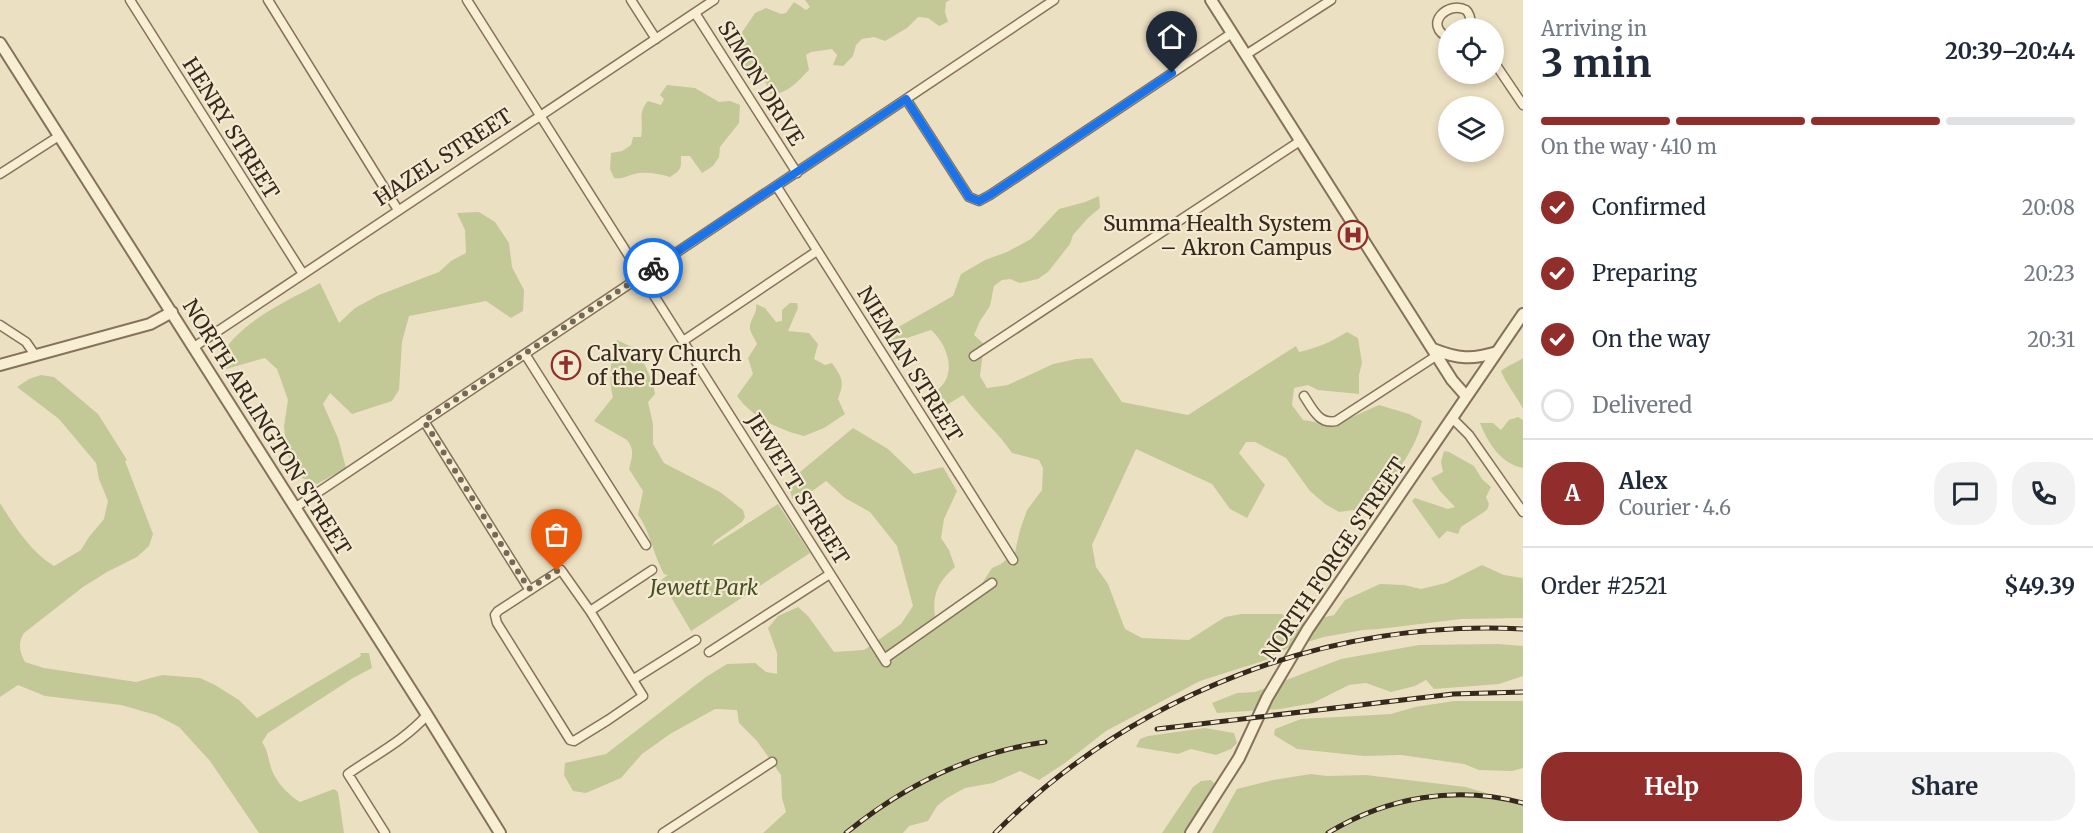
<!DOCTYPE html>
<meta charset="utf-8">
<style>
:root{--surface:#fff;--page:#f2f2f3;--text:#1f2937;--muted:#747a83;--line:#e0e1e3;--accent:#912e2c}
body{margin:0;font-family:Merriweather,serif;background:var(--page);color:var(--text);height:100vh;display:flex;flex-direction:column;font-size:22px;white-space:nowrap}
*{box-sizing:border-box;margin:0}
p{font-size:20px;color:var(--muted)}
.icon{flex:none;width:33px;height:33px;fill:none;stroke:currentColor;stroke-width:2;stroke-linecap:round;stroke-linejoin:round}
.map{position:relative;flex:1;overflow:hidden}
.panel{display:flex;flex-direction:column;background:var(--surface);width:570px}
.panel>*{flex:none}
.controls{position:absolute;left:1438px;top:18px;display:grid;gap:12px}
.controls a{display:grid;place-items:center;width:66px;height:66px;border-radius:50%;background:var(--surface);box-shadow:0 3px 9px #0003;font-size:30px}
.pin{position:absolute;display:grid;place-items:center;width:51px;height:51px;color:#fff;margin:-62px -26px;border-radius:50% 50% 50% 0;rotate:-45deg;box-shadow:0 0 6px #0007}
.pin .icon{rotate:45deg}
.courier{position:absolute;display:grid;place-items:center;width:60px;height:60px;margin:-30px;border:4px solid #1a73e8;border-radius:50%;background:#fff;color:#222;box-shadow:0 2px 8px #0007}
.summary em{font-style:normal;font-weight:700}
.summary div{display:flex;flex-direction:column-reverse}
.summary{display:flex;align-items:center;justify-content:space-between;height:102px;padding:0 18px}
h1{font-size:39px;font-weight:700;line-height:45px}
.bar{display:grid;grid-template-columns:repeat(4,1fr);gap:9px 6px;align-content:center;height:72px;padding:0 18px}
.bar i{height:8px;border-radius:4px;background:var(--line)}
.bar .on{background:var(--accent)}
.bar p{grid-column:span 4}
.line{display:flex;align-items:center;gap:15px;padding:0 18px;border-top:2px solid var(--line)}
.line div{flex:1}
.round{display:grid;place-items:center;flex:none;width:63px;height:63px;border-radius:24px;background:var(--page)}
ol{padding:0 18px;list-style:none}
li{display:flex;align-items:center;gap:18px;height:66px}
li p{margin-inline-start:auto}
li .icon{padding:6px;border-radius:50%;background:var(--accent);color:#fff;stroke-width:4}
li:last-child{color:var(--muted)}
li i{width:33px;height:33px;border:3px solid var(--line);border-radius:50%}
.cta{display:flex;gap:12px;margin-top:auto;padding:12px 18px}
.cta a{flex:1;height:69px;border-radius:24px;background:var(--accent);color:#fff;font-size:24px;font-weight:700;line-height:69px;text-align:center}
.cta a+a{background:var(--page);color:var(--text)}
main{display:flex;flex:1;min-height:0}
.map>svg:first-child{display:block}
</style>
<main>
<div class="map">
<svg width="1523" height="833" viewBox="0 0 1523 833">
<rect width="100%" height="100%" fill="#ece0c2"/>
<path fill="#c2c996" d="M805,0H950L946,2L945,12L948,22L939,26L928,18L918,17L907,28L885,41L874,37L862,39L856,45L853,56L843,66L833,65L837,55L832,49L811,52L806,55L809,70C798,81 787,95 770,94L766,83L760,74L747,68L737,53L738,38L755,13L766,8L781,14L786,13L794,2L806,10L810,7Z
M667,85L695,88L719,102L730,101L740,105L739,123L720,147L719,157L713,166L702,173L690,156H681C681,168 682,170 670,177C660,174 650,172 639,173C630,174 622,180 614,178L610,169L611,153L622,151L631,145L633,137H641C644,123 637,113 648,101L661,105L664,99L660,95Z
M1099,196L1100,208L1088,218L1073,235L1070,244L1048,272L1038,279L1020,283L1010,279L1002,280L994,286L990,306L980,321L974,335L984,344L980,376L987,388L1008,385L1053,364L1076,359L1092,358L1122,402L1188,415L1296,346L1299,352C1317,348 1331,342 1347,332L1358,338L1362,363L1359,375V394L1318,390L1308,385L1294,388L1292,405L1303,420L1334,425L1379,405L1409,414L1422,421C1415,454 1388,482 1369,508L1339,512L1325,504L1310,491L1286,458L1255,442H1246L1239,453L1265,485L1247,518L1230,509L1212,484L1136,449L1092,545L1096,567L1108,584L1125,629L1142,638L1189,640L1225,617L1241,614H1282L1293,624L1334,615L1345,600L1380,584L1404,585L1421,589L1446,583L1482,565L1504,575L1523,578V618L1461,619L1379,629L1363,630L1324,637L1290,647L1266,660L1200,681L1106,731L1065,763L1039,780L1020,771L993,783L965,788L947,798L937,806L928,821L909,826L903,833H763L786,812L782,798L781,775L757,741L739,723L737,710L715,709L670,734L642,754L621,778L586,793L573,791L564,775L565,763L606,754L706,677L727,664L755,663L766,672L777,674V653L768,628L778,616L798,607L808,616L834,652L864,650L901,624L913,606L897,546L870,512L845,498L826,481L800,500L792,498L788,482L853,428L888,449L914,474L943,467L957,491L944,519L941,538L949,550L955,567C938,582 932,594 935,617L944,621L970,602L992,568L1001,564L1015,552L1020,530L1027,510L1042,490L1043,468L1039,460L1012,453C997,431 978,416 963,395L945,406L933,409L927,399C934,393 944,386 947,377C953,361 943,340 931,330L898,341L885,340L886,334L953,296L961,274L985,260L1007,252L1031,239L1059,209L1085,202Z
M479,212L495,222L509,243L512,267L524,290L523,311L511,318L486,301L409,316L402,342L399,390L392,401L352,414L330,393L323,404L338,438L346,468L317,484L300,477L287,454L284,426L288,400L277,369L265,358L226,369L223,352C246,318 286,302 320,283L339,323L355,308L379,295L439,272L451,261L466,253L465,230L457,213Z
M790,303H797L798,308L788,331L809,333L818,344L814,359L825,365L832,363C842,378 845,381 838,399L845,414L824,428L804,436C779,430 752,417 737,396L753,374L748,358L757,344C755,339 751,334 750,329C749,319 758,314 756,304L765,308L776,322L782,321V310Z
M617,340L638,350L653,383L655,394L648,402L653,424V444L664,463L720,492L743,510L745,517L742,522L715,541L712,546L778,504L810,553L691,631L661,580L668,575L664,574C654,556 649,529 638,515L643,491L629,469C632,457 635,450 627,440L594,421L613,397C608,379 611,358 617,340Z
M1523,358V409C1516,395 1506,384 1501,371C1508,365 1516,363 1523,358Z
M41,375L54,377L98,414L127,460L125,461L153,534L149,546L137,557L107,572L83,587L24,633C18,643 19,651 25,662L44,668L136,682L162,675L200,678L215,685L239,700L257,718L361,656L360,653H369L372,668L353,678L268,733L262,742C268,752 267,753 270,764C273,779 288,795 300,802L334,789L338,792L344,833H259L210,761L179,727L156,715L121,705L45,696L18,685L0,697V503C15,527 30,551 54,566L81,550L89,537L104,519L108,501L99,479L96,463L59,419L17,387L29,379Z
M1518,417L1523,420V468C1501,464 1488,443 1480,423H1493L1501,430L1509,420Z
M1444,451L1449,452L1474,466L1482,479L1491,487L1486,497L1489,504L1487,510L1461,527L1458,534L1447,531L1439,539L1412,501L1415,498L1448,509L1455,507L1440,491L1431,478L1443,472L1441,462Z
M1498,644L1523,646V676L1499,684L1434,689L1426,680L1415,686L1391,692L1366,683L1349,685L1313,703L1281,709L1217,713L1212,703L1237,693L1255,692L1341,659L1419,645Z
M1454,701H1523V768L1512,771L1479,770L1464,764L1401,755L1364,756L1297,749L1274,735L1275,729L1301,719L1391,714L1415,707Z
M1205,728L1234,733L1237,743L1231,749L1216,755L1191,749L1178,754L1136,747L1140,739L1148,736Z
M1311,774L1327,776L1366,775L1466,787L1523,804V833H1212L1237,789L1273,780Z
M1211,780L1215,784L1214,791L1186,833H1162L1193,787L1201,781Z"/>
<g fill="none" stroke-linecap="round" stroke-linejoin="round">
<g stroke="#85725a" stroke-width="11">
<path id="minor" d="M130,0L303,274
M268,0L398,210
M467,0L886,662
M631,0L656,39
M695,13L797,173
M1449,38C1422,25 1448,0 1466,10C1471,15 1471,22 1470,28
M1247,54L1331,0
M1494,62L1523,105
M906,99L969,197L979,201L990,195L1232,33
M0,174L59,136
M777,187L1013,560
M0,325L26,342L35,355
M683,341L817,251
M194,347L714,0
M525,354L646,545
M974,356L1300,141
M1304,396C1312,408 1319,425 1336,421L1436,356
M1452,418L1469,435L1523,512
M424,421L529,589
M296,507L1054,0
M561,570L590,611L643,696L608,720L574,741L570,740L497,623L495,615L498,611Z
M590,611L652,570
M709,652L830,574
M884,659L992,583
M634,679L696,640
M385,833L348,774C375,755 405,740 427,715
M663,833L772,762"/>
</g>
<g stroke="#85725a" stroke-width="14">
<path id="tertiary" d="M1211,0C1292,126 1372,253 1452,380L1466,396
M0,43L427,715L500,833
M1433,349C1458,359 1472,360 1497,352
M0,365L150,324L172,312
M1191,833L1239,758L1267,698L1308,629L1523,314"/>
</g>
<use href="#minor" stroke="#f7eed4" stroke-width="8"/>
<use href="#tertiary" stroke="#f7eed4" stroke-width="10"/>
<g stroke="#35291e" stroke-width="5">
<path id="rail" d="M1157,729L1453,694L1523,692
M846,833C905,785 969,753 1045,742
M995,833C1133,694 1329,619 1523,629
M1328,833C1387,797 1456,785 1523,803"/>
</g>
<use href="#rail" stroke="#f4ead1" stroke-width="3" stroke-dasharray="9" stroke-linecap="butt"/>
</g>
<g fill="none" stroke-linecap="round" stroke-linejoin="round">
<path stroke="#756957" stroke-width="6" stroke-dasharray="0 10.8" d="M557,571L529,589L424,421L653,268"/>
<path stroke="#1a73e8" stroke-width="8" d="M653,268L906,99L969,197L979,201L990,195L1172,73"/>
</g>
<defs>
<g id="hospital-ring" transform="scale(1.5)"><circle r="9.5" fill="#f4ead1" stroke="#912e2c" stroke-width="1.5"/><path d="M-5-5h3v3.5h4V-5h3V5h-3V1.5h-4V5h-3Z" fill="#912e2c"/></g>
<g id="church-ring" transform="scale(1.5)"><circle r="9.5" fill="#f4ead1" stroke="#912e2c" stroke-width="1.5"/><path d="M-1.2-6h2.4v3.5h3.3v2.4h-3.3V6h-2.4V-.1h-3.3v-2.4h3.3Z" fill="#912e2c"/></g>
</defs>
<g fill-rule="evenodd">
<use href="#hospital-ring" x="1353" y="235"/>
<use href="#church-ring" x="566" y="365"/>
</g>
<g text-anchor="middle" dominant-baseline="central" stroke-width="4.5" stroke-linejoin="round" paint-order="stroke">
<g font-size="21" fill="#35291e" stroke="#f4ead1">
<text transform="translate(761 83) rotate(58)">SIMON DRIVE</text>
<text transform="translate(231 128) rotate(58)">HENRY STREET</text>
<text transform="translate(443 157) rotate(-33)">HAZEL STREET</text>
<text transform="translate(910 364) rotate(58)">NIEMAN STREET</text>
<text transform="translate(267 427) rotate(58)">NORTH ARLINGTON STREET</text>
<text transform="translate(798 489) rotate(58)">JEWETT STREET</text>
<text transform="translate(1334 559) rotate(-56)">NORTH FORGE STREET</text>
</g>
<g font-size="21" fill="#35291e" stroke="#f4ead1" text-anchor="end">
<text x="1332" y="223">Summa Health System<tspan x="1332" dy="24">– Akron Campus</tspan></text>
<text x="587" y="353" text-anchor="start">Calvary Church<tspan x="587" dy="24">of the Deaf</tspan></text>
</g>
<g font-size="21" font-style="italic" fill="#455125" stroke="#f4ead1">
<text x="704" y="587">Jewett Park</text>
</g>
</g>
</svg>
<div class="controls">
<a><svg class="icon" aria-label="locate" viewBox="0 0 24 24"><circle cx="12" cy="12" r="6"/><path d="M12 2v4M12 18v4M2 12h4M18 12h4"/></svg></a>
<a><svg class="icon" aria-label="layers" viewBox="0 0 24 24"><path d="M12 4l9 5-9 5-9-5zM3 14l9 5 9-5"/></svg></a>
</div>
<div class="pin" style="left:557px;top:571px;background:#ea580c"><svg class="icon" aria-label="bag" viewBox="0 0 24 24"><path d="M5 8h14l-1 12H6zM9 8a3 3 0 0 1 6 0"/></svg></div>
<div class="pin" style="left:1172px;top:73px;background:#1f2937"><svg class="icon" aria-label="home" viewBox="0 0 24 24"><path d="M3 11l9-7 9 7M6 9v11h12V9"/></svg></div>
<div class="courier" style="left:653px;top:268px"><svg class="icon" aria-label="bike" viewBox="0 0 24 24"><circle cx="6" cy="16" r="4"/><circle cx="18" cy="16" r="4"/><path d="M6 16l4-8h5l3 8M10 8l3 8H6M13 5h3"/></svg></div>
</div>
<section class="panel">
<div class="summary"><div><h1>3 min</h1><p>Arriving in</p></div><em>20:39–20:44</em></div>
<div class="bar"><i class="on"></i><i class="on"></i><i class="on"></i><i></i><p>On the way · 410 m</p></div>
<ol>
<li><svg class="icon" aria-label="check" viewBox="0 0 24 24"><path d="M5 12l5 5 9-10"/></svg>Confirmed<p>20:08</p></li>
<li><svg class="icon" aria-label="check" viewBox="0 0 24 24"><path d="M5 12l5 5 9-10"/></svg>Preparing<p>20:23</p></li>
<li><svg class="icon" aria-label="check" viewBox="0 0 24 24"><path d="M5 12l5 5 9-10"/></svg>On the way<p>20:31</p></li>
<li><i></i>Delivered</li>
</ol>
<div class="line" style="height:108px"><b class="round" style="background:var(--accent);color:#fff">A</b><div><b>Alex</b><p>Courier · 4.6</p></div><a class="round"><svg class="icon" aria-label="chat" viewBox="0 0 24 24"><path d="M4 5h16v11H9l-5 4z"/></svg></a><a class="round"><svg class="icon" aria-label="phone" viewBox="0 0 24 24"><path d="M5 4h4l2 5-3 2q2 4 5 5l2-3 5 2v4C11 20 4 13 5 4z"/></svg></a></div>
<div class="line" style="height:78px"><div>Order #2521</div><b>$49.39</b></div>
<div class="cta"><a>Help</a><a>Share</a></div>
</section>
</main>
